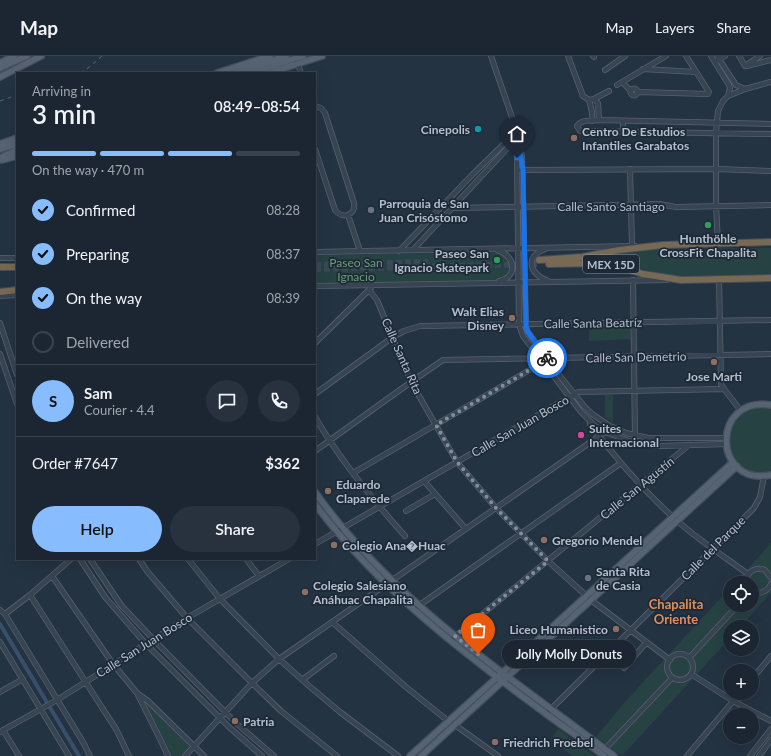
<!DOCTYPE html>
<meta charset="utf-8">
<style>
:root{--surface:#1b2632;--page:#28323e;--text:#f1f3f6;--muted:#a0a5ac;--line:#39434d;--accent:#87bcff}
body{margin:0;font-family:Lato,sans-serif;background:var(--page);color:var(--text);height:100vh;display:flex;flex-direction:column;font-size:15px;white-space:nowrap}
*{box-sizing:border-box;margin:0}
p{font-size:13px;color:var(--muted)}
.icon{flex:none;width:22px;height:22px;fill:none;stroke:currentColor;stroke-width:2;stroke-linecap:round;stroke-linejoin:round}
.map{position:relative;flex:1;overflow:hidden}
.sheet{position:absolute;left:16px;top:16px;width:300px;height:488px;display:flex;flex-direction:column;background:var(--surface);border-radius:0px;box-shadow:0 4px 16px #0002,0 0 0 1px var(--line)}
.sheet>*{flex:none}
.buttons{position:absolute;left:723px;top:520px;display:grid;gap:8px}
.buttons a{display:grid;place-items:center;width:36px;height:36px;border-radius:50%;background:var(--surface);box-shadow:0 4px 16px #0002,0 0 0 1px var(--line);font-size:20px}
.pin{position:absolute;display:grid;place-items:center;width:34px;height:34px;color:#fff;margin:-41px -17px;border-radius:50% 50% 50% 0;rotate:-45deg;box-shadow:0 0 4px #0007}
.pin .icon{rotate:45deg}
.courier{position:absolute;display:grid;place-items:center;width:40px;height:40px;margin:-20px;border:3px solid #1a73e8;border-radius:50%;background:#fff;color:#222;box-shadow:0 1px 5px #0007}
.bubble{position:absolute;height:28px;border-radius:14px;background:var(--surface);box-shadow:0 4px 16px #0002,0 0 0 1px var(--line);font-size:13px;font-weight:600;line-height:28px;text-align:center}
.headline em{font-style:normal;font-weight:600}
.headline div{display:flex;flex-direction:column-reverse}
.headline{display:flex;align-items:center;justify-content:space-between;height:68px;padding:0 16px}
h1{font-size:26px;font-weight:600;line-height:30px}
.bar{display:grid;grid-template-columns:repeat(4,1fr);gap:6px 4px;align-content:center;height:48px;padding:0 16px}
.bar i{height:5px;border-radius:3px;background:var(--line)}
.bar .active{background:var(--accent)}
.bar p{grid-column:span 4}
.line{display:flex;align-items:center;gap:10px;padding:0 16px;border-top:1px solid var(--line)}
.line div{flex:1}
.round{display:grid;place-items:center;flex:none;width:42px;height:42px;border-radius:21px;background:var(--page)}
ol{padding:0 16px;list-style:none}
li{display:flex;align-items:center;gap:12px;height:44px}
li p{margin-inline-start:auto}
li .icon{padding:4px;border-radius:50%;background:var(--accent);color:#111;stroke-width:4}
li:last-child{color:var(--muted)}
li i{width:22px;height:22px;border:2px solid var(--line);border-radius:50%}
.button{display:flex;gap:8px;margin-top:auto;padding:8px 16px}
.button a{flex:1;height:46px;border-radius:24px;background:var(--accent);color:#111;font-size:16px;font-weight:600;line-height:46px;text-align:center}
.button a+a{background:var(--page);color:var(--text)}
header{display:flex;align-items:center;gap:24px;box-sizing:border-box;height:56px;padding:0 20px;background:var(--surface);border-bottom:1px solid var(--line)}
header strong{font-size:19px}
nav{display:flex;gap:22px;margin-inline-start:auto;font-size:14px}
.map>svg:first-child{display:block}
</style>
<header>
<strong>Map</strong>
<nav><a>Map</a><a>Layers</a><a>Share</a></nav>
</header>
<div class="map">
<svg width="771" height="700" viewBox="0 0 771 700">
<rect width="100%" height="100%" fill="#243342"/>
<path fill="#264243" d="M771,192V219L680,220L661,218L608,203V199L615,198L660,193Z
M500,196L508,200L511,211L508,220L499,224L315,227V199Z
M630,268L631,283L589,285V270Z
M605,339H613V366L605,361Z
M770,351L771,352V416C736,426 714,380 743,358C746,355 750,353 754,352C759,351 764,352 770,351Z
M771,487V537L740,571H730V582L622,700L596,681L623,648L730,532V549H752V527H735Z
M140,641L190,691L181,700H170Z
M558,673L594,700H572L551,684Z"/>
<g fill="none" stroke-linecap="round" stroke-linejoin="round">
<path stroke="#374f6b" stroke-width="4" d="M0,568L79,700"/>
<path stroke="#3a4857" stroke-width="6" stroke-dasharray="6 3" stroke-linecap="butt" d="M315,209L428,206
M315,213L540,208"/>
<g stroke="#56626f" stroke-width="6">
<path id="minor" d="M491,0L517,76L522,100L526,271L528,276L560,320L584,350L592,358L610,370L626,377L648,382H726
M568,0L583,40L589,44L594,43L609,35
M593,0L594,1
M711,0L729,29L730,32L728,40
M717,0L736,29L745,33
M739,0L745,10H747L771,4
M716,5L725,0
M297,6L301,17
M745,10L760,0
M643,13L696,16
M605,14L625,0
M622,26L631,35
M617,29L666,0
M630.5 36a3.5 3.5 0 1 1 7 0a3.5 3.5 0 1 1-7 0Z
M638,36L708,38L709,36L686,0
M594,43L598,47L599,64
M589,44L592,56V65
M315,50L321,52L325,57L354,147C356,159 343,164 335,154L315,93
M771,68L599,64C591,65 581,63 577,70L580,75H582L771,78
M515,72L514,78L517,102L519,269L523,280L581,356L595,370L605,376L629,385L648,389L660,390L726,388
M623,76V65
M630,113L632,190
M521,114L717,113L771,115
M452,152L659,148L676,151L771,149
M348,159L360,195
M718,187L716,149V77L718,55L723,45L728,40L745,33L771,26
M545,193C524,201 530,218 548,225
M413,194L515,84
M497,194C515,199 519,221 499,225
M399,195L473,118L514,78
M315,196L635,190
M0,202H17
M719,223L721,328L724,333L741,355
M633,224L635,383
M315,230L667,224
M369,234L377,244L411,326L457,406L496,452L548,505L591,544L670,604
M0,240L17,239
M0,267L17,319
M315,287L371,232
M0,298L17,348
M315,338L393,281L404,275L420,270L771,264
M315,361C340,404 372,443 405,480
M590,368C617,404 648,440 682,469C703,487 726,502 748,518
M315,395L411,326L443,304L771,298
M353,417L545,305
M424,425L466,473
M406,455L435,438
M315,488L578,336L724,333
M80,503L105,541L146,588L230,672L262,700
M90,503L121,549L154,584L236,667L274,700
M139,503L147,515L187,562L252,627L281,655L337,700
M188,503L220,543L279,603L308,629L340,656L398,700
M246,503L259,520
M52,520L113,608L137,637L160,683L168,700
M747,527C746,516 755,510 765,514L771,522
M752,535C760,539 767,536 771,528
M30,539L101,650L116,673L129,700
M414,553L621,407
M0,554L5,558L83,686L90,700
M5,558L30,539L71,503
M332,566L406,631L448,665
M453,582L689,389
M0,586L69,700
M667 611a13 13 0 1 1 26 0a13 13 0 1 1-26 0Z
M689,602L738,549
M624,612L646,587
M691,618L733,645L771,665
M752,623L771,600
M302,624L334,600
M0,636L23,623
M137,637L148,645L204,700
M549,655L754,452L760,441L764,420
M455,669L498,700
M3,674L19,700
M0,676L57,644L187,562L289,503
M605,693L672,622
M185,700L252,627L279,603L605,376
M687,700L740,637
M750,700L771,673
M759,700L771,684"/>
</g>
<g stroke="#45505e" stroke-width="8">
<path id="major" d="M0,7L14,0
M0,12L27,0
M217,17L270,0
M235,17L286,0
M251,17L303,0
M269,17L322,0
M0,21L41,0
M0,88L17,82
M0,93L17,88
M0,102L17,94
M2,104L17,100
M771,349C711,339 712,431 771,419
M315,436C393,546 509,620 614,700
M315,448C377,531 462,596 545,657C565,672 585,685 604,700
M410,700L502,617L733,406
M421,700L737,410"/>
</g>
<g stroke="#434f5c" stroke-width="8">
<path id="highway" d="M539,204L582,201L619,194L663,189L771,186
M549,208L603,207L614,209L643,218L681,224L771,222
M0,211H17
M0,236L17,234"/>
</g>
<use href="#minor" stroke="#384452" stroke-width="4.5"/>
<use href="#major" stroke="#566372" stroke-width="5.5"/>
<use href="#highway" stroke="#786955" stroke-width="6"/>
<path stroke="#5a6979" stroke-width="1" stroke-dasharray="4 4" stroke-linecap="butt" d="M80,17L88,12L102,0
M0,45L17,39"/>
</g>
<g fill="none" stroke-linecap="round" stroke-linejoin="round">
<path stroke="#828e9c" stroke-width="4" stroke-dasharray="0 7.2" d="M478,598L455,580L548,505L496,452L457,406L436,369L548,303L547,302"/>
<path stroke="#1a73e8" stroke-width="5" d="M517,102L514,78L517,76L523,114L526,271L528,276L547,302"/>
</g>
<circle fill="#0f9aa8" stroke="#1d2937" stroke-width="1.5" cx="478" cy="73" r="4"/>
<g fill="#8d6e63" stroke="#1d2937" stroke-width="1.5">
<circle cx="574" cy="82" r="4"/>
<circle cx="512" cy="262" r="4"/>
<circle cx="714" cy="306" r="4"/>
<circle cx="328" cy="435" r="4"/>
<circle cx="544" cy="484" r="4"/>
<circle cx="334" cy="489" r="4"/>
<circle cx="305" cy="536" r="4"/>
<circle cx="616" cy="573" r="4"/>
<circle cx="235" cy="665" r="4"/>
<circle cx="495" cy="686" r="4"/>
</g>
<g fill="#6b7280" stroke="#1d2937" stroke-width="1.5">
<circle cx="371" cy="154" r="4"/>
<circle cx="588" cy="522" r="4"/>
</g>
<g fill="#2e9e5b" stroke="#1d2937" stroke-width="1.5">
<circle cx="708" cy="169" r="4"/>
<circle cx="497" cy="204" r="4"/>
</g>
<circle fill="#d1479c" stroke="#1d2937" stroke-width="1.5" cx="581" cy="379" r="4"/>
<g text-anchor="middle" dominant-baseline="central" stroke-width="3.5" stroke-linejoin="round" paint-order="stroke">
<rect fill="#1d2937" stroke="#87929f" stroke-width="1" x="583" y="199" width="56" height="18" rx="3"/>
<g font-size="11" font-weight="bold" fill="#b5bfcc">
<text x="611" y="208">MEX 15D</text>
</g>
<g font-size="12" font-weight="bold" fill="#b5bfcc" stroke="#1d2937" text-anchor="start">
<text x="470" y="73" text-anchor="end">Cinepolis</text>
<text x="582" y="75">Centro De Estudios<tspan x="582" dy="14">Infantiles Garabatos</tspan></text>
<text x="379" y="147">Parroquia de San<tspan x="379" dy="14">Juan Crisóstomo</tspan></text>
<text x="708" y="182" text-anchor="middle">Hunthöhle<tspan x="708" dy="14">CrossFit Chapalita</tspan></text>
<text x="489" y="197" text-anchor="end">Paseo San<tspan x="489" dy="14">Ignacio Skatepark</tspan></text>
<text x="504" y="255" text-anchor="end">Walt Elias<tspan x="504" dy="14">Disney</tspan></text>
<text x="714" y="320" text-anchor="middle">Jose Marti</text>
<text x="589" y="372">Suites<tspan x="589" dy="14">Internacional</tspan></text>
<text x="336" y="428">Eduardo<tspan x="336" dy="14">Claparede</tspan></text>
<text x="552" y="484">Gregorio Mendel</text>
<text x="342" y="489">Colegio Ana�Huac</text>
<text x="596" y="515">Santa Rita<tspan x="596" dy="14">de Casia</tspan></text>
<text x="313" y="529">Colegio Salesiano<tspan x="313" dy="14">Anáhuac Chapalita</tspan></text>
<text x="608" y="573" text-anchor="end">Liceo Humanistico</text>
<text x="243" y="665">Patria</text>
<text x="503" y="686">Friedrich Froebel</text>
</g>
<g font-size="12" fill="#b5bfcc" stroke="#1d2937">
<text x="611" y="150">Calle Santo Santiago</text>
<text transform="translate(593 267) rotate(-1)">Calle Santa Beatríz</text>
<text transform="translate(402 300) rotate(66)">Calle Santa Rita</text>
<text transform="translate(636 301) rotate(-1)">Calle San Demetrio</text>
<text transform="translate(520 370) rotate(-30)">Calle San Juan Bosco</text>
<text transform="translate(637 432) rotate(-39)">Calle San Agustín</text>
<text transform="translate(713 492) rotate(-45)">Calle del Parque</text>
<text transform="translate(144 589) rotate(-32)">Calle San Juan Bosco</text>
</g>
<g font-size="12" fill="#6b9f74" stroke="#1d2937">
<text x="356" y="206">Paseo San<tspan x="356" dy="14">Ignacio</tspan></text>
</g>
<g font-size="13" font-weight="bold" fill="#dd8f5f" stroke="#1d2937">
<text x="676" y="548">Chapalita<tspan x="676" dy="15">Oriente</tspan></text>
</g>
</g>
</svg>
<div class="buttons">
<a><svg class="icon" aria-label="locate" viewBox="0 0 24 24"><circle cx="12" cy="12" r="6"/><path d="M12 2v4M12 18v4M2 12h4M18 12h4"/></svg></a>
<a><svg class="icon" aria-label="layers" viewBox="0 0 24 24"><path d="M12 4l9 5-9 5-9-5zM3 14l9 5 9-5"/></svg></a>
<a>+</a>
<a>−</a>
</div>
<div class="pin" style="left:478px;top:598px;background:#ea580c"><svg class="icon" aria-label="bag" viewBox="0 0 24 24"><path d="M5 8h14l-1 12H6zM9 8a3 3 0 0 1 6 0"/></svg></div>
<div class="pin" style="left:517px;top:102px;background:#1f2937"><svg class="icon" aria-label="home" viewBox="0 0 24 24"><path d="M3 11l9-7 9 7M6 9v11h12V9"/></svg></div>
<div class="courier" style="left:547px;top:302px"><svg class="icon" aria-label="bike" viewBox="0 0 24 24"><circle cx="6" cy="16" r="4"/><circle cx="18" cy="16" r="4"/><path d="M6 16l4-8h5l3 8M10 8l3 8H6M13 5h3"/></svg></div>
<div class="bubble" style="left:502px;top:584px;width:134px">Jolly Molly Donuts</div>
<section class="sheet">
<div class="headline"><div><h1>3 min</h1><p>Arriving in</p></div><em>08:49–08:54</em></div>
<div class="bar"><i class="active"></i><i class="active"></i><i class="active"></i><i></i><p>On the way · 470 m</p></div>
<ol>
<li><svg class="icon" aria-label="check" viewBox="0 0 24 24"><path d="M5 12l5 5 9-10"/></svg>Confirmed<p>08:28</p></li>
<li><svg class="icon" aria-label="check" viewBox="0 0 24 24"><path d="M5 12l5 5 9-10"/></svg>Preparing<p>08:37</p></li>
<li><svg class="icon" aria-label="check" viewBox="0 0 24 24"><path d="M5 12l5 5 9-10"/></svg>On the way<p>08:39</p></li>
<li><i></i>Delivered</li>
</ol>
<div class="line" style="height:72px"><b class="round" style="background:var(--accent);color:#111">S</b><div><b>Sam</b><p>Courier · 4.4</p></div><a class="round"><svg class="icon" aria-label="chat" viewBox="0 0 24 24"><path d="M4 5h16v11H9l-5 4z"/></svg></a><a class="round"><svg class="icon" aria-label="phone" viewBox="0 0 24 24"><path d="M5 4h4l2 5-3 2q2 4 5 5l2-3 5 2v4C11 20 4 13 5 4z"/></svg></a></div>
<div class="line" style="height:52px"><div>Order #7647</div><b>$362</b></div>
<div class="button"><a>Help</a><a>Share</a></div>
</section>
</div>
